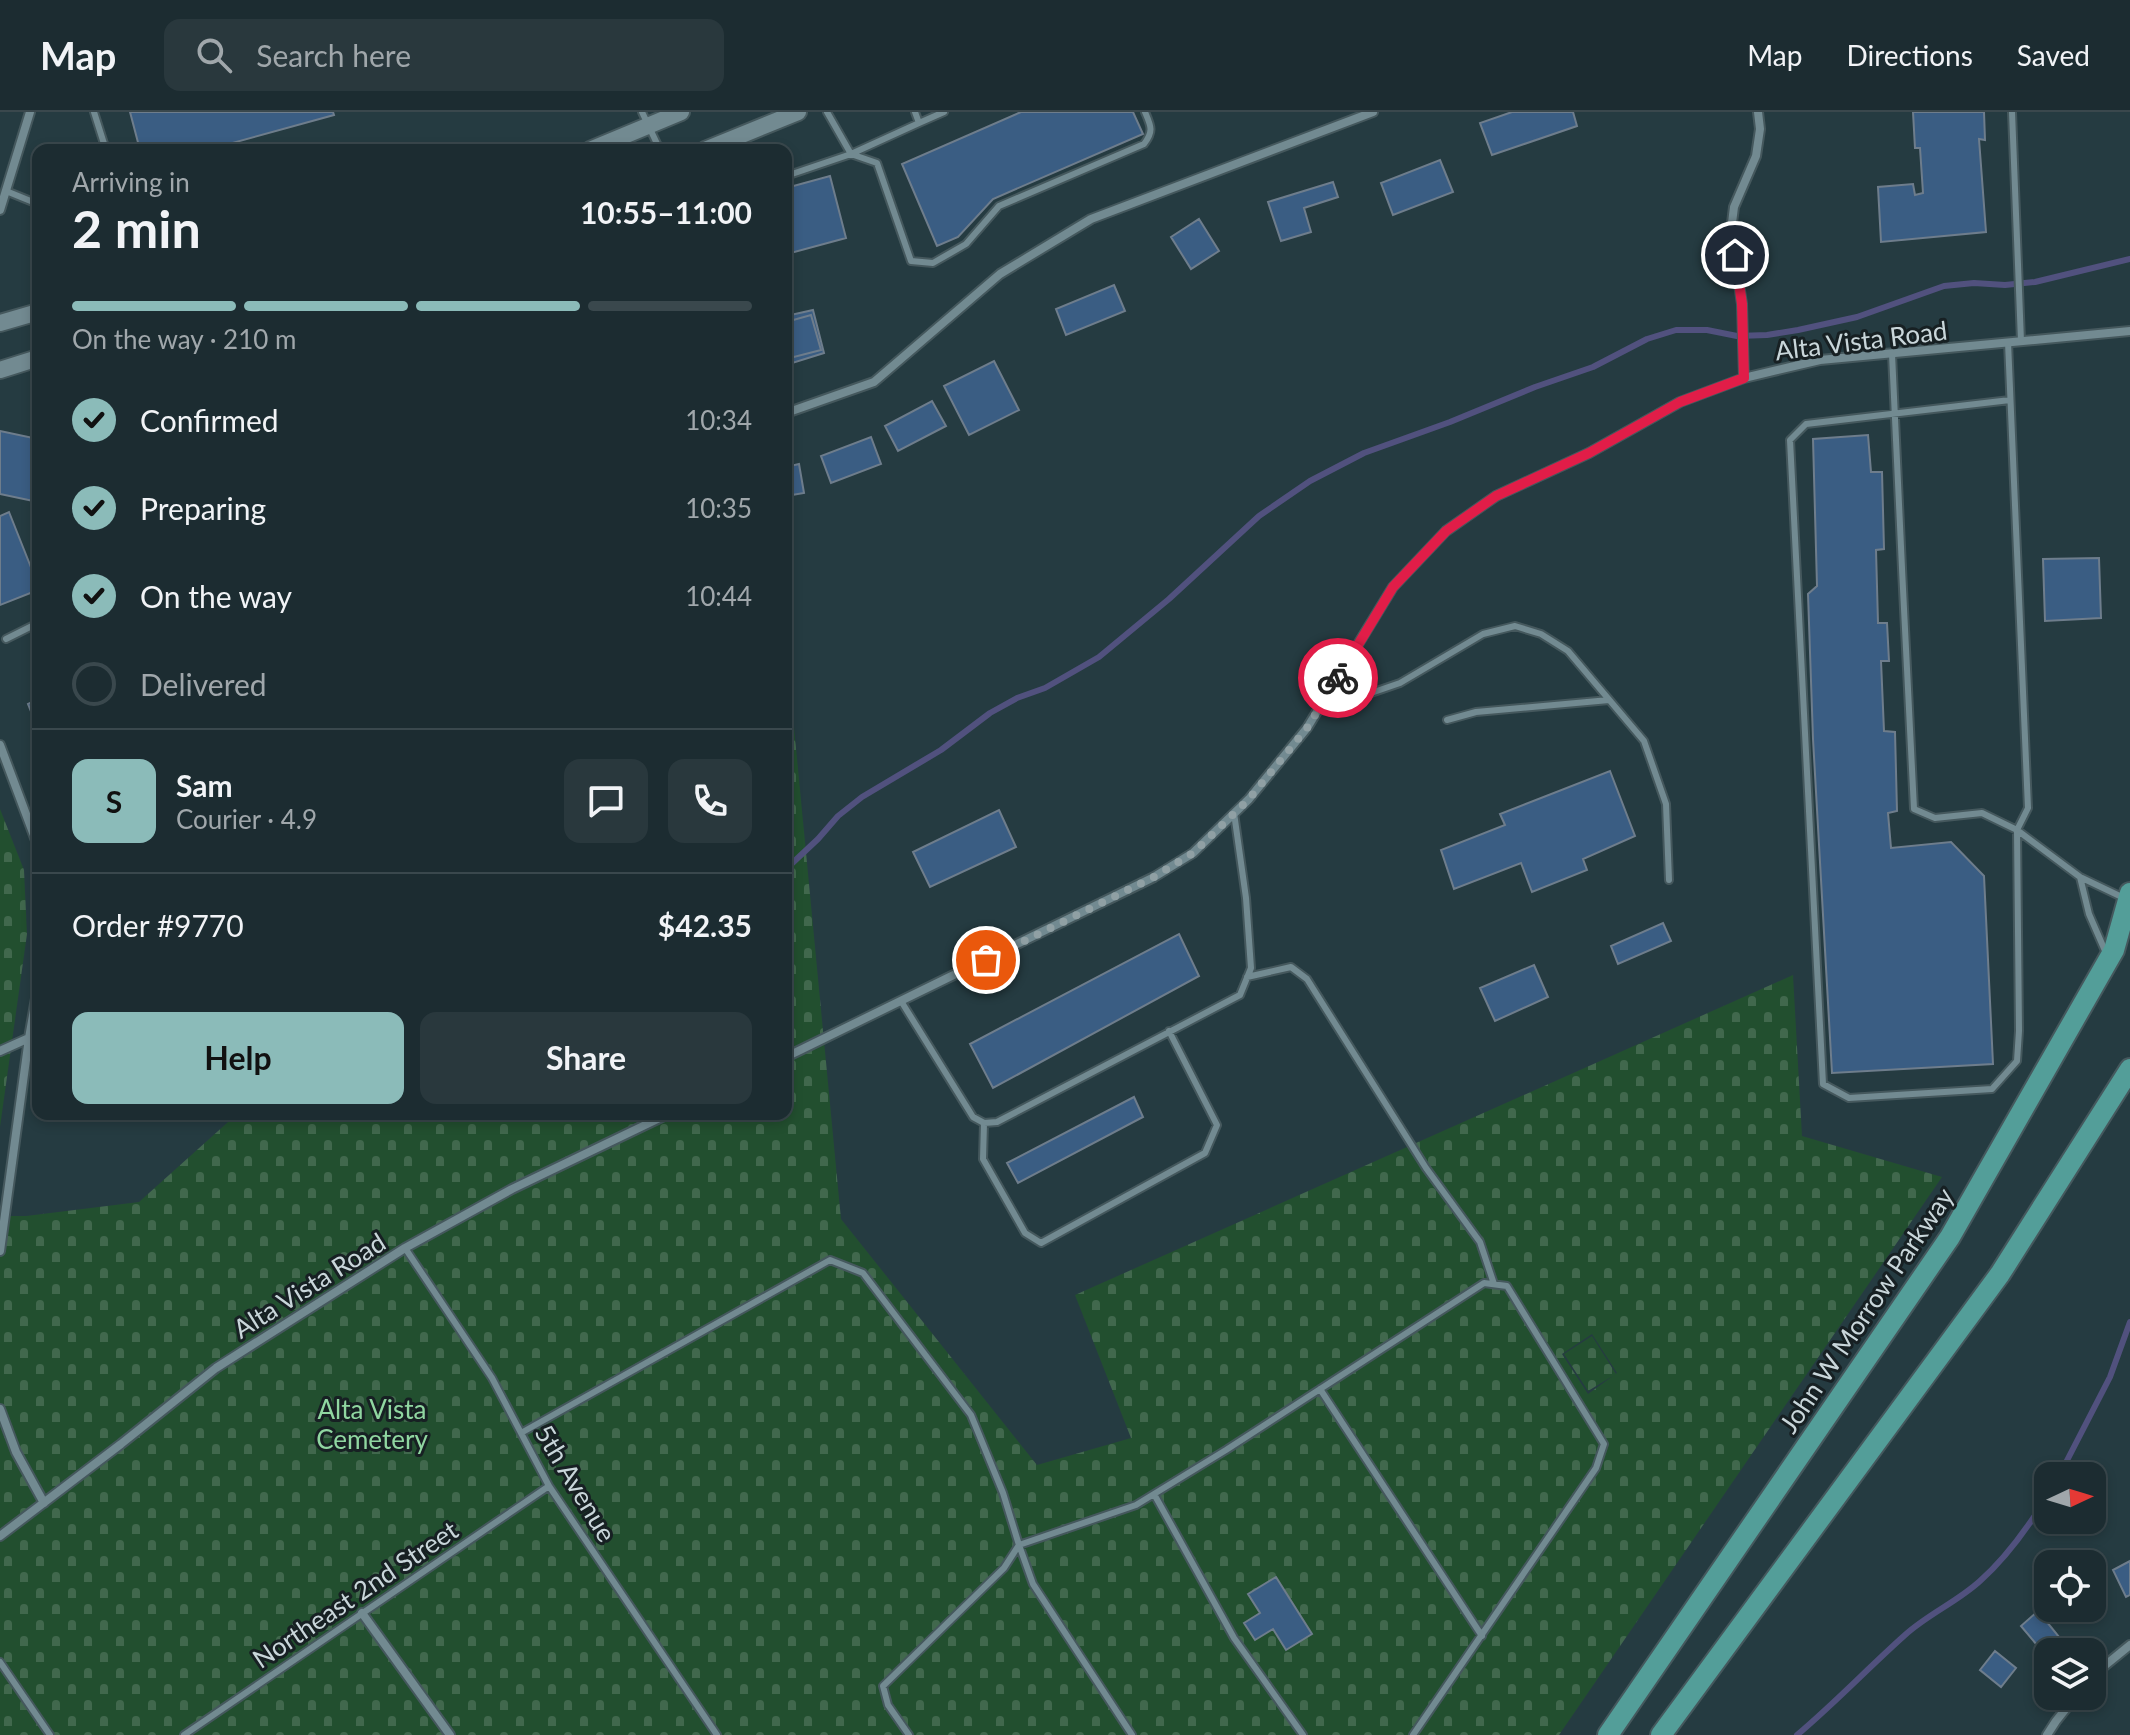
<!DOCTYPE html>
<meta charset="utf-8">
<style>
:root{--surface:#1c2c31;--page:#29383d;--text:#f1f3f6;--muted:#a0a7ab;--line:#3a484d;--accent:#8bbbb9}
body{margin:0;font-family:Lato,sans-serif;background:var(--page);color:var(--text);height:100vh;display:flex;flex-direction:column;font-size:30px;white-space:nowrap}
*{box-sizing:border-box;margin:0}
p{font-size:26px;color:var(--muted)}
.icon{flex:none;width:44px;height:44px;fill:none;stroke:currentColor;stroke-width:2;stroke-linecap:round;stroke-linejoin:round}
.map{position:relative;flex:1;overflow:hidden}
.details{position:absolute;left:32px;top:32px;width:760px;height:976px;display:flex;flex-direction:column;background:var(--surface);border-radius:16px;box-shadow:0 4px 12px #0003,0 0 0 2px var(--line)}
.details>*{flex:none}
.needle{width:52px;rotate:86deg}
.controls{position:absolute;left:2034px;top:1350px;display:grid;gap:16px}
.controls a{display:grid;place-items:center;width:72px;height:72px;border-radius:16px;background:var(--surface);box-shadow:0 4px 12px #0003,0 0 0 2px var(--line);font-size:40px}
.pin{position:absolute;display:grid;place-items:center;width:68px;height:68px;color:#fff;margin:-34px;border:4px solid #fff;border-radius:50%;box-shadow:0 2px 8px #0007}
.courier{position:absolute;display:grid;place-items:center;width:80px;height:80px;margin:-40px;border:6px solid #e11d48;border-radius:50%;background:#fff;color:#222;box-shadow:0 2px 10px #0007}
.headline em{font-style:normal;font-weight:700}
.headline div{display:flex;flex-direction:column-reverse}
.headline{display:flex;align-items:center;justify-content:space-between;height:136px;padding:0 40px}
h1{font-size:52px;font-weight:700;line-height:60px}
.bar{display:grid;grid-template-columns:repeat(4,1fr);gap:12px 8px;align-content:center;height:96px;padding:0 40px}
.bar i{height:10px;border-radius:6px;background:var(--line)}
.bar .active{background:var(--accent)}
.bar p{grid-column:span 4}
.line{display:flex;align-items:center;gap:20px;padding:0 40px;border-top:2px solid var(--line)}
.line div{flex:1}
.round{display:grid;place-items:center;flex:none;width:84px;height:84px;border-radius:16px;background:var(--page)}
ol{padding:0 40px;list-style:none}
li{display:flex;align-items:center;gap:24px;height:88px}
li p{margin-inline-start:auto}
li .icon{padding:8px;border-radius:50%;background:var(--accent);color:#111;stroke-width:4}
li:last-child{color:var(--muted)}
li i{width:44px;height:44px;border:4px solid var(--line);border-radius:50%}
.button{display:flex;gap:16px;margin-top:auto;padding:16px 40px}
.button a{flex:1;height:92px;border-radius:16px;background:var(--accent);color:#111;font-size:32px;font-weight:700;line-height:92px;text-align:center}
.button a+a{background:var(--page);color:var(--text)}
header{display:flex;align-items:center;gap:48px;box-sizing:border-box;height:112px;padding:0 40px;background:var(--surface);border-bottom:2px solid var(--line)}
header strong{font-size:38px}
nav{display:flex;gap:44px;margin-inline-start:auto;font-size:28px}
.search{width:560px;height:72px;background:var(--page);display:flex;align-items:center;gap:20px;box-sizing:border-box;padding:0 28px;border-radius:16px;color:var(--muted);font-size:30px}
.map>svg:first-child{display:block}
</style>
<header>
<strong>Map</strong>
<div class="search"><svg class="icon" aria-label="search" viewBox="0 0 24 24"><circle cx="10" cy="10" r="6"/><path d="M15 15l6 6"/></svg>Search here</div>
<nav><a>Map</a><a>Directions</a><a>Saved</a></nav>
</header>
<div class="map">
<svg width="2130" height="1623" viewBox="0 0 2130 1623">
<defs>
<pattern id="cemetery-stones" width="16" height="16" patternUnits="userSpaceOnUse" patternTransform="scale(2)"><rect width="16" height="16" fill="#224f2f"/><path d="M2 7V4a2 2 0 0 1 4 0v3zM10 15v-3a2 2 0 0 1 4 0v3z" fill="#41684d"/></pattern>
</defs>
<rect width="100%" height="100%" fill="#253b41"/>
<path fill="url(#cemetery-stones)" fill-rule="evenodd" d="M786,531L841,1107L1037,1353L1131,1326L1075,1183L1793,863L1802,1024L1942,1065L1559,1623H0V1104H26L139,1090L237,1002H786ZM1592,1222L1617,1261L1588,1282L1562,1242Z
M0,697L24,758L27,822L0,1015Z
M1592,1224L1616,1262L1588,1279L1564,1242Z"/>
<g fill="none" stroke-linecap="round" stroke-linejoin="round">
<path stroke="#51517e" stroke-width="6" d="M786,757L818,727L838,704L862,685L941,638L990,601L1017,586L1045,576L1099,545L1169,487L1259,404L1310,369L1364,341L1450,310L1535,275L1593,255L1647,227L1676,218H1707L1737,224L1767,223L1798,218L1857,205L1944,174L1974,171L2005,173L2035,170L2130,147
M2059,1364L2110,1265L2130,1210
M1797,1623C1835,1591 1868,1556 1905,1523C1928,1502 1957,1490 1980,1469C2007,1445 2029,1414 2048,1383"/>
</g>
<path fill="#3a5d83" stroke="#6e7d8c" stroke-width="2" d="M130,0H333L334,3L207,38H140Z
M1021,0H1133L1143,22L993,87L958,125L937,134L902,52Z
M1512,0H1573L1577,14L1492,43L1480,11Z
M1913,0H1984L1985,28L1979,27L1986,120L1881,130L1878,75L1913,72L1915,83L1923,81L1920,36H1915Z
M1440,48L1453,80L1393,103L1381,71Z
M830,64L846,126L787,142L786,76Z
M1333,70L1338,85L1304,96L1311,120L1281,129L1268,90Z
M1199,107L1219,139L1191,157L1171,125Z
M1114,173L1125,199L1066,223L1056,197Z
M813,198L824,241L786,253V204Z
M811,203L821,238L786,247V210Z
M994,249L1019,298L969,323L944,274Z
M932,289L946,314L898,339L885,314Z
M0,319L38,327V390L0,382Z
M1868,323L1871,360H1882L1884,437L1876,438L1878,511H1887L1889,549H1881L1884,619L1895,620L1897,699L1888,701L1891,736L1951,730L1984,764L1993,952L1832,961L1813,627L1808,482L1817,474L1813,327Z
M871,325L881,352L831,371L821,344Z
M799,352L804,381L786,384V355Z
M9,400L38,473V478L0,493V404Z
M2099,446L2101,506L2045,509L2043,447Z
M38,587V617L28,592Z
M1610,659L1635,724L1583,747L1587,758L1532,780L1521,751L1454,777L1441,738L1505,713L1500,702Z
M999,698L1016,735L930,775L913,740Z
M1663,811L1671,829L1618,852L1611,834Z
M1179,822L1199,864L993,976L970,932Z
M1534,853L1548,885L1495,909L1480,876Z
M1134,985L1143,1005L1018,1071L1007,1051Z
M2130,1449V1483L2126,1485L2113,1458Z
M1276,1465L1312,1522L1286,1538L1273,1517L1255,1528L1244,1511L1260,1501L1248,1482Z
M2038,1499L2064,1531L2053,1540H2048L2047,1545L2021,1514Z
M1995,1539L2016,1556L2001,1575L1980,1558Z"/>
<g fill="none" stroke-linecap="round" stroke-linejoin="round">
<g stroke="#45585d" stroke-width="10">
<path id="lane" d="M94,0L106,38
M642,0L660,38
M915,0L919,11L851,42L877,51L911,149L933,151L966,132L999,94L1144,32C1154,19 1151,14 1145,0
M2012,0L2021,229
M919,11L944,0
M786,64L851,42L827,0
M6,79L38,92
M2008,230L2028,696L2017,718L2080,765L2126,787
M1892,242C1899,394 1906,545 1914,697L1935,706L1982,701L2017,718L2019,919L2017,949L1992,977L1849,986L1823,972L1790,328L1806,312L2010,288
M6,527L38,511
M1327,583L1371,581L1400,571L1483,522L1515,514L1541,522L1568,539L1644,629L1666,692L1669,768
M1447,608L1476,600L1609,588
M2080,765L2089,802L2106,841
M1247,865L1291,855L1307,867L1426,1056L1480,1130L1494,1172
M901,889L973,1005L984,1011L997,1010L1240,883L1251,856L1246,786L1234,701
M984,1011L983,1047L1025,1121L1041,1131L1205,1041L1217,1013L1169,919
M405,1136L492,1266L549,1374L717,1623
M1320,1277L1482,1524
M521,1321L830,1148L863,1161L971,1303L1003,1381L1019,1433L1136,1393L1226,1338L1484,1171L1507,1174L1604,1332L1596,1356L1413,1623
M1154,1382L1234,1526L1303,1623
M1019,1433L1033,1472L1132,1623
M0,1550L50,1623
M184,1623L549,1374
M909,1623L888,1593L883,1574L1004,1456L1019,1433"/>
</g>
<g stroke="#45585d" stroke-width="12">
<path id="street" d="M0,98L30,0
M1744,266L1742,192L1731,119L1734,95L1756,44L1760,17L1758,0
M786,301L874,270L1000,162L1091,107L1373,0
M0,633L38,734
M0,939L29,926L38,917
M786,945L1154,765L1193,741L1249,687L1307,616L1393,475L1446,419L1496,384L1589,341L1680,290L1744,266L1820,248L2130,219
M0,1139L29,926L38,875
M0,1297L16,1340L44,1391
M0,1424L121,1332L216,1256L405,1136L512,1077L668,1002
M362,1501L450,1623
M2092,1564L2130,1533
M2047,1623L2056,1609L2076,1584"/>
</g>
<g stroke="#45585d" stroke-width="20">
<path id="secondary" d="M590,38L681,0
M705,38L798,0
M0,211L38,200
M0,258L38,246"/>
</g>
<g stroke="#45585d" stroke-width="24">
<path id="primary" d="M1608,1623L1950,1125L2114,838L2130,781
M1661,1623L2000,1162L2130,957"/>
</g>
<use href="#lane" stroke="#728a91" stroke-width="6"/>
<use href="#street" stroke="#728a91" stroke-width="8"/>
<use href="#secondary" stroke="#728a91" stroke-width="16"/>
<use href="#primary" stroke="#539e99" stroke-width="20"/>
</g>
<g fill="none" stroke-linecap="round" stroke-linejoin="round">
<path stroke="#90a0a4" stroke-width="8" stroke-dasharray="0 14.4" d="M986,848L1154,765L1193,741L1249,687L1307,616L1338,566"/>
<path stroke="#e11d48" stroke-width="10" d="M1338,566L1393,475L1446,419L1496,384L1589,341L1680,290L1744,266L1742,192L1735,143"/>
</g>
<g text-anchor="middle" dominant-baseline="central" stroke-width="6" stroke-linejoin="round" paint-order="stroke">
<g font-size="26" fill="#c9d6da" stroke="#172023">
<text transform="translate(1861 228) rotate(-7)">Alta Vista Road</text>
<text transform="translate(309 1173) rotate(-32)">Alta Vista Road</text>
<text transform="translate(1866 1198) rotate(-56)">John W Morrow Parkway</text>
<text transform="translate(576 1371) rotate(59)">5th Avenue</text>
<text transform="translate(355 1482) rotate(-34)">Northeast 2nd Street</text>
</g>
<g font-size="26" fill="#90d7a1" stroke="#172023">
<text x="372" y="1297">Alta Vista<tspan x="372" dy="30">Cemetery</tspan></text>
</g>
</g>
</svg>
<div class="controls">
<a><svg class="needle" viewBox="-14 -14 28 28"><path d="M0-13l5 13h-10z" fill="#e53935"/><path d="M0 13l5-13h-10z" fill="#a0a7ab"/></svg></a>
<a><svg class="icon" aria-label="locate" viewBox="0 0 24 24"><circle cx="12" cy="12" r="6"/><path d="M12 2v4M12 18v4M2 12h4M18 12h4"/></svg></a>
<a><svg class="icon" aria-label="layers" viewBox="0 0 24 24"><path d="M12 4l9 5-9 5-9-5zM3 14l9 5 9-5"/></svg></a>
</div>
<div class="pin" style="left:986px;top:848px;background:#ea580c"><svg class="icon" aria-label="bag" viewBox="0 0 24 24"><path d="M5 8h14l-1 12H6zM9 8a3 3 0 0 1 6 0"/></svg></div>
<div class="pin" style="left:1735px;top:143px;background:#1f2937"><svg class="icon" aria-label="home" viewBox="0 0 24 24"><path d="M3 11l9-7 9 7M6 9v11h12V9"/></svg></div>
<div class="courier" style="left:1338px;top:566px"><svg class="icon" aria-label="bike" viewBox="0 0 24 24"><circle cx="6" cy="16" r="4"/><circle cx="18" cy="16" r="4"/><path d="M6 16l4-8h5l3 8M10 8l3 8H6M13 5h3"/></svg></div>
<section class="details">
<div class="headline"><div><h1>2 min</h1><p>Arriving in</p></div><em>10:55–11:00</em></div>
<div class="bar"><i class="active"></i><i class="active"></i><i class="active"></i><i></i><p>On the way · 210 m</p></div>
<ol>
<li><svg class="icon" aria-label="check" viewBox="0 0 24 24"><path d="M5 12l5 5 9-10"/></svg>Confirmed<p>10:34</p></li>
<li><svg class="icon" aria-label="check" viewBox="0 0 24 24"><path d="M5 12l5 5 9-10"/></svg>Preparing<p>10:35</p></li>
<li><svg class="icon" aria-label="check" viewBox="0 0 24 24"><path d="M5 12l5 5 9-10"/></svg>On the way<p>10:44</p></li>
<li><i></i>Delivered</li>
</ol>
<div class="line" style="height:144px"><b class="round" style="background:var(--accent);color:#111">S</b><div><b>Sam</b><p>Courier · 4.9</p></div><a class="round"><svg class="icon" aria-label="chat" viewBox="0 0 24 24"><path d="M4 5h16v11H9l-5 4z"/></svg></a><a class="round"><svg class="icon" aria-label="phone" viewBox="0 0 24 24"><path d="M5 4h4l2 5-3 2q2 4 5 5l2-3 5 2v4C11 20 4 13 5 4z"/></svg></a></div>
<div class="line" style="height:104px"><div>Order #9770</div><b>$42.35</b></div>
<div class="button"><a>Help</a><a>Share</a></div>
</section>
</div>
